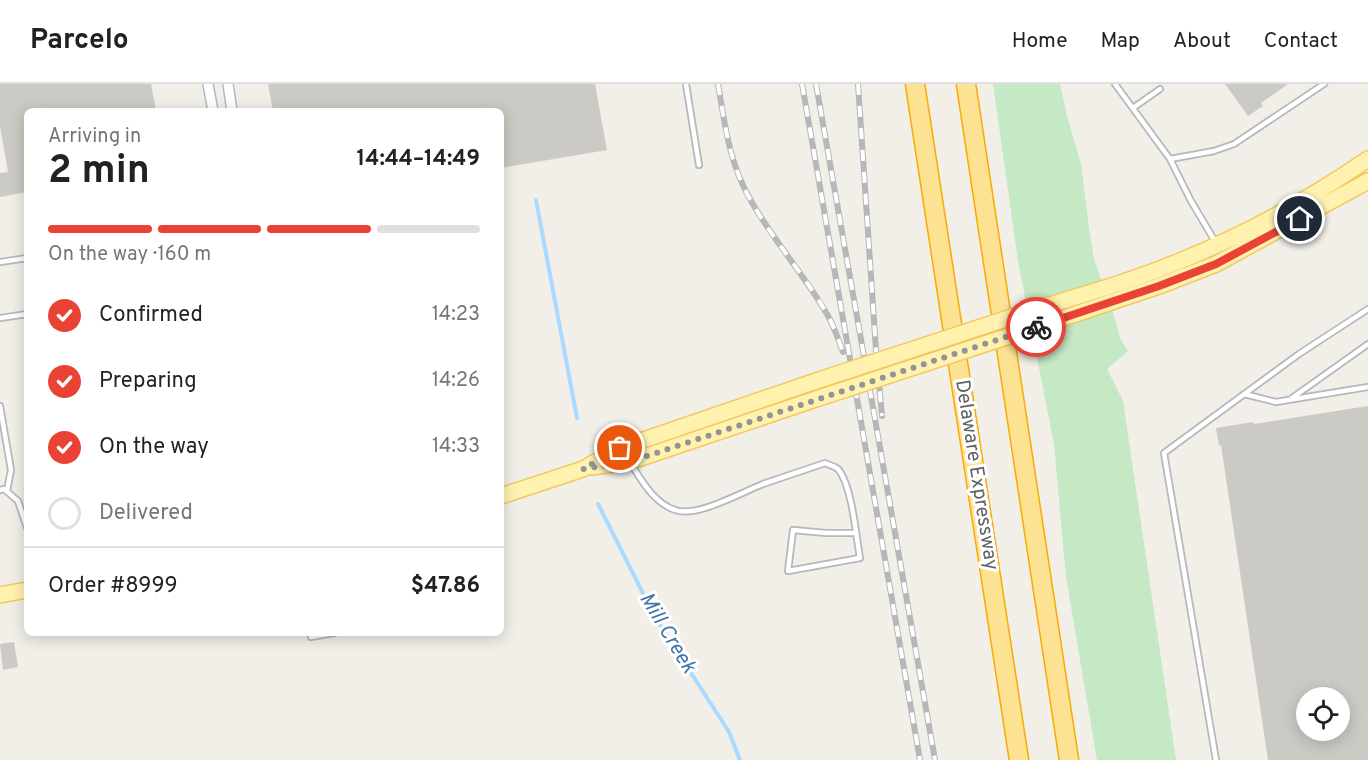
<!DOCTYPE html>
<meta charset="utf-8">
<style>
:root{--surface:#fff;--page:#f2f2f2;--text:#222;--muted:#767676;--line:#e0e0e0;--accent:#ea4335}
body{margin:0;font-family:Overpass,sans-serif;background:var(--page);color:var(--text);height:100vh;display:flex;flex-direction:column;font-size:22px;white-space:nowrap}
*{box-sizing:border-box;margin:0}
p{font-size:20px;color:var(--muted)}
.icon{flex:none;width:33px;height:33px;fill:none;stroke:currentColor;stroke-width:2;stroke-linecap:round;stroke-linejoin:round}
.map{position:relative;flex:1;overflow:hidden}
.sheet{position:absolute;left:24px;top:24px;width:480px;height:528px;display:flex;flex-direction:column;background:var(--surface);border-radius:9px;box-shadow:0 3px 15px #0003}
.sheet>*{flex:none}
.fabs{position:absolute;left:1296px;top:603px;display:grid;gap:12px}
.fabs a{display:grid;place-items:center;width:54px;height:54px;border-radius:50%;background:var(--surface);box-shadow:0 3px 15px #0003;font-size:30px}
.pin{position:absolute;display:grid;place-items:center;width:51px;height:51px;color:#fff;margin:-26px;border:3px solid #fff;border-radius:50%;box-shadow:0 2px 6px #0007}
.courier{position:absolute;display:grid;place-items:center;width:60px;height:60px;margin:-30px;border:4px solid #ea4335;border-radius:50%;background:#fff;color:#222;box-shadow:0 2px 8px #0007}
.headline em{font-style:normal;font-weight:700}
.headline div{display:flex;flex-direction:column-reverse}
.headline{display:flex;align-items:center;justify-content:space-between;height:102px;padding:0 24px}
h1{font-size:39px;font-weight:700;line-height:45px}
.bar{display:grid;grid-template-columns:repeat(4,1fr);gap:9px 6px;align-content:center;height:72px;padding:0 24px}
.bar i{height:8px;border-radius:4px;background:var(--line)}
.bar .selected{background:var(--accent)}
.bar p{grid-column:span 4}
.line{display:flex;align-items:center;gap:15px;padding:0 24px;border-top:2px solid var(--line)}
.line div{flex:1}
ol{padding:0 24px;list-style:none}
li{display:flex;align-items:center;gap:18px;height:66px}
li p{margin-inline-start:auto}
li .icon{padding:6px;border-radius:50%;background:var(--accent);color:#fff;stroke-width:4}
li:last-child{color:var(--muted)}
li i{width:33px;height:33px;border:3px solid var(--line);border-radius:50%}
header{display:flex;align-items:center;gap:36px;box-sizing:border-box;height:84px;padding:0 30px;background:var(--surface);border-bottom:2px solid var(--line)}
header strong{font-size:28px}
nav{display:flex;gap:33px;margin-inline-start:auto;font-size:21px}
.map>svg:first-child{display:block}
</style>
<header>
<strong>Parcelo</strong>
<nav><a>Home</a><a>Map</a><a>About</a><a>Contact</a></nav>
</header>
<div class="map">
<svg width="1368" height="676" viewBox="0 0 1368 676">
<rect width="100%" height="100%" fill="#f1efe8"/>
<path fill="#c5e8c5" d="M993,0H1060L1067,32L1081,80L1089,144L1094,175L1117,241L1120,254L1128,267L1107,285L1123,317L1176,676H1097L1066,493L1054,360L1018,177Z"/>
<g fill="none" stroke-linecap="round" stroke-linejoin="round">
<path stroke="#aadaff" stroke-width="4" d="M536,116L577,334
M598,420L655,533L729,648L740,676"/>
</g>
<path fill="#cccac5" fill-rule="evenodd" d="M0,0H151L156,27H27V108L0,113V89L8,88L0,42Z
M268,0H595L607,66L501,84V27H273Z
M1225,0H1288L1261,19L1263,22L1248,32Z
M1368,322V676H1268L1221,361L1219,362L1216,344L1253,338L1254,340ZM1306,614H1340V646H1306Z
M14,558L18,583L3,586L0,560Z"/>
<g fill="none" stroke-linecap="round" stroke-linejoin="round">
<g stroke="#b5b8bc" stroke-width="8">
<path id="lane" d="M686,0L699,81
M1115,0L1170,75L1214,67L1234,60L1324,0
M1133,24L1160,5
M1170,75L1191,117L1216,159
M0,178L27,174
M0,234L27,230
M1244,310L1276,318L1368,303
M1292,314L1368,260
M0,322L11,386L7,407
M631,380C642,397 654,419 675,426C697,434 742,408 763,400C784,393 804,386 825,379C829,381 834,382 838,385C852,401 856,452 860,474L788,487L793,446L826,449H856
M0,406L4,405L18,417L27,444
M311,549V553L334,549
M1216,676L1164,369L1299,270L1368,225"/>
</g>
<g stroke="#b5b8bc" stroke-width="12">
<path id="street" d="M208,0L213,27
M228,0L232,27"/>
</g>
<g stroke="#f2c960" stroke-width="18">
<path id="primary" d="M1033,226C1082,211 1132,197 1180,177C1246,150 1310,115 1368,75
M1034,244L1159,202L1216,180L1368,97
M592,383L629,378L819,314
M501,412L583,385L620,364L816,297
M0,511L27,506"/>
</g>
<g stroke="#f9ab00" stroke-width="21">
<path id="highway" d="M915,0L1019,676
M966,0L1069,676"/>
</g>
<use href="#lane" stroke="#fff" stroke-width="4.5"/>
<use href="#street" stroke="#fff" stroke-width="9"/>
<use href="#primary" stroke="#fff2af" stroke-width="15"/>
<use href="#highway" stroke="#fde293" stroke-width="18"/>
<g stroke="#b6b7b8" stroke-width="6">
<path id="rail" d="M718,0C725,41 729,78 750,115C772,155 804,190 827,230C834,242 838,255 843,268
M802,0L920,676
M816,0L935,676
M858,0L876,266L882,332"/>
</g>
<use href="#rail" stroke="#fff" stroke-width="4" stroke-dasharray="11" stroke-linecap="butt"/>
<g stroke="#f2c960" stroke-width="18" stroke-linecap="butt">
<path id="primary-bridge" d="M816,297L1033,226
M819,314L1034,244"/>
</g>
<use href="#primary-bridge" stroke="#fff2af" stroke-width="15"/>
</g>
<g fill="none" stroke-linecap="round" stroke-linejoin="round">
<path stroke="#929495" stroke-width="6" stroke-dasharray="0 10.8" d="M620,364L583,385L629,378L1036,243"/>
<path stroke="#ea4335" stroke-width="8" d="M1036,243L1159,202L1216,180L1300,135"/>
</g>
<g text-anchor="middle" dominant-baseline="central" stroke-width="6" stroke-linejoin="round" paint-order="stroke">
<g font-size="20" fill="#5f6368" stroke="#fff">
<text transform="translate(976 391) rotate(81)">Delaware Expressway</text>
</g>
<g font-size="21" font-style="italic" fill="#4174aa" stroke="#fff">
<text transform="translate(667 549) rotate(59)">Mill Creek</text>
</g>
</g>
</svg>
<div class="fabs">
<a><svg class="icon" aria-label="locate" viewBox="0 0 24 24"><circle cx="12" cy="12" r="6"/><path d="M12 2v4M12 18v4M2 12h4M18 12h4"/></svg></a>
</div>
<div class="pin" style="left:620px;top:364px;background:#ea580c"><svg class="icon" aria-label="bag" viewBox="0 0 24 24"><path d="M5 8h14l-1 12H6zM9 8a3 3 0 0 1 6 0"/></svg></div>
<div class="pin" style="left:1300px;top:135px;background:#1f2937"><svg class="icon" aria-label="home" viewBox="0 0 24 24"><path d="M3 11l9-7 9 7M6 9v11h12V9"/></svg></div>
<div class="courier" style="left:1036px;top:243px"><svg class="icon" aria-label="bike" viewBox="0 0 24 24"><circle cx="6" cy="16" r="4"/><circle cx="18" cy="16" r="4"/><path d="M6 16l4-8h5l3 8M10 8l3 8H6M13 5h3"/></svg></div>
<section class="sheet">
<div class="headline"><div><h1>2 min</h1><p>Arriving in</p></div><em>14:44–14:49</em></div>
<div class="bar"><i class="selected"></i><i class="selected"></i><i class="selected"></i><i></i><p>On the way · 160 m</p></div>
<ol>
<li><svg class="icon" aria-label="check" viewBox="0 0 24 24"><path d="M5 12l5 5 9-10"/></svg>Confirmed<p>14:23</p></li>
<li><svg class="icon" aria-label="check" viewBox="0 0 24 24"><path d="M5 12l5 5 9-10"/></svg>Preparing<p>14:26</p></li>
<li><svg class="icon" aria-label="check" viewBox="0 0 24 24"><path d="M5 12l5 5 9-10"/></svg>On the way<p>14:33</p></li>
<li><i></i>Delivered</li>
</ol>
<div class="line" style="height:78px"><div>Order #8999</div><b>$47.86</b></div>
</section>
</div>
